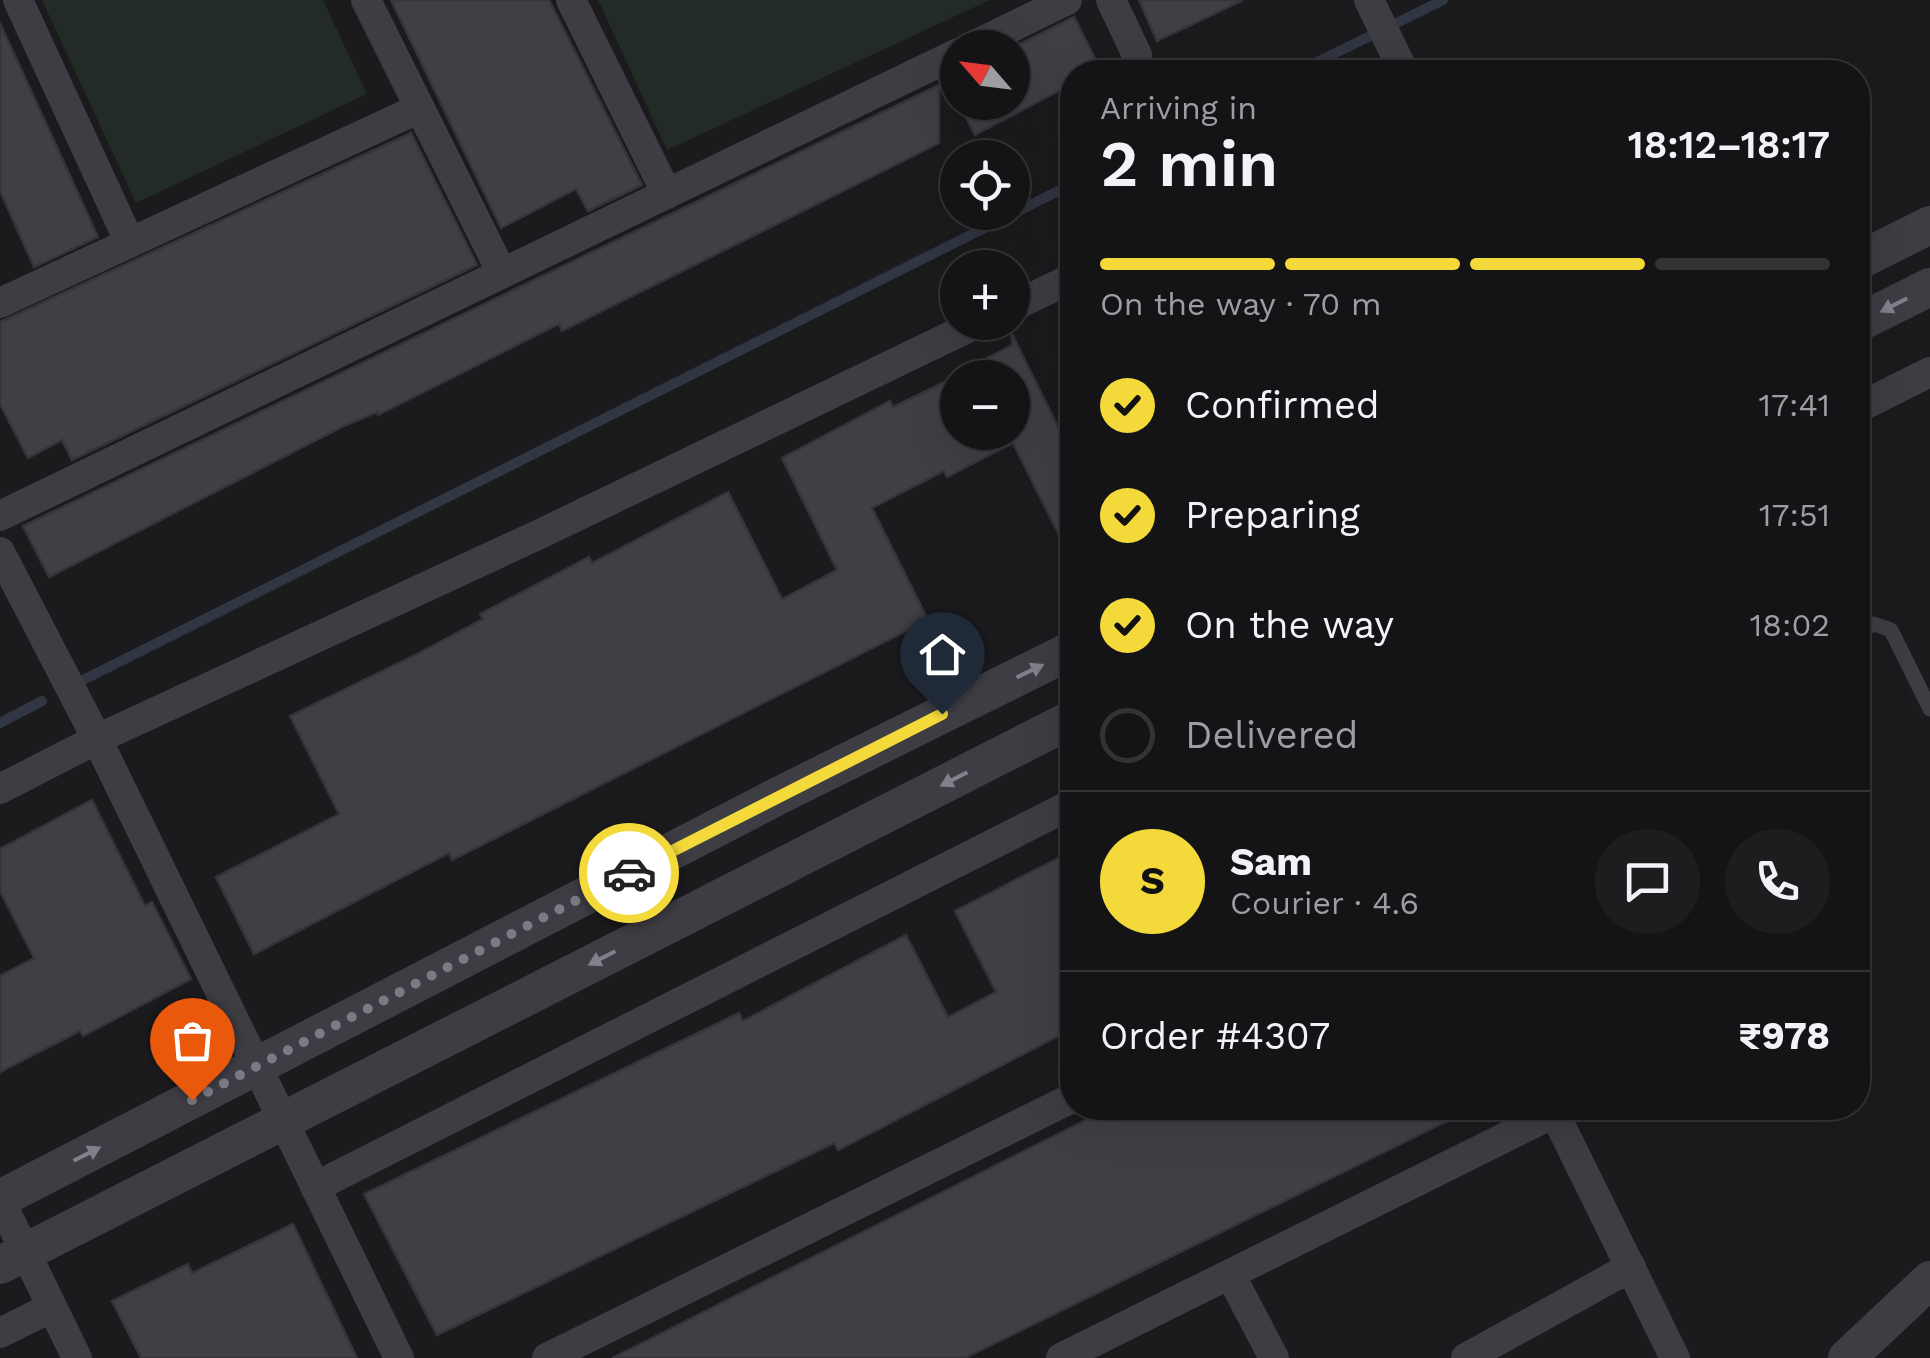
<!DOCTYPE html>
<meta charset="utf-8">
<style>
:root{--surface:#141416;--page:#1d1d1f;--text:#f1f3f6;--muted:#9d9ea1;--line:#333335;--accent:#f4d93b}
body{margin:0;font-family:"Work Sans",sans-serif;background:var(--page);color:var(--text);height:100vh;display:flex;flex-direction:column;font-size:38px;white-space:nowrap}
*{box-sizing:border-box;margin:0}
p{font-size:32px;color:var(--muted)}
.icon{flex:none;width:55px;height:55px;fill:none;stroke:currentColor;stroke-width:2;stroke-linecap:round;stroke-linejoin:round}
.map{position:relative;flex:1;overflow:hidden}
.panel{position:absolute;left:1060px;top:60px;width:810px;height:1060px;display:flex;flex-direction:column;background:var(--surface);border-radius:40px;box-shadow:0 10px 40px #0002,0 0 0 2px var(--line)}
.panel>*{flex:none}
.needle{width:65px;rotate:298deg}
.fabs{position:absolute;left:940px;top:30px;display:grid;gap:20px}
.fabs a{display:grid;place-items:center;width:90px;height:90px;border-radius:50%;background:var(--surface);box-shadow:0 10px 40px #0002,0 0 0 2px var(--line);font-size:50px}
.pin{position:absolute;display:grid;place-items:center;width:85px;height:85px;color:#fff;margin:-102px -42px;border-radius:50% 50% 50% 0;rotate:-45deg;box-shadow:0 0 10px #0007}
.pin .icon{rotate:45deg}
.courier{position:absolute;display:grid;place-items:center;width:100px;height:100px;margin:-50px;border:8px solid #f4d93b;border-radius:50%;background:#fff;color:#222;box-shadow:0 2px 12px #0007}
.headline em{font-style:normal;font-weight:600}
.headline div{display:flex;flex-direction:column-reverse}
.headline{display:flex;align-items:center;justify-content:space-between;height:170px;padding:0 40px}
h1{font-size:65px;font-weight:600;line-height:75px}
.bar{display:grid;grid-template-columns:repeat(4,1fr);gap:15px 10px;align-content:center;height:120px;padding:0 40px}
.bar i{height:12px;border-radius:8px;background:var(--line)}
.bar .current{background:var(--accent)}
.bar p{grid-column:span 4}
.line{display:flex;align-items:center;gap:25px;padding:0 40px;border-top:2px solid var(--line)}
.line div{flex:1}
.round{display:grid;place-items:center;flex:none;width:105px;height:105px;border-radius:52px;background:var(--page)}
ol{padding:0 40px;list-style:none}
li{display:flex;align-items:center;gap:30px;height:110px}
li p{margin-inline-start:auto}
li .icon{padding:10px;border-radius:50%;background:var(--accent);color:#111;stroke-width:4}
li:last-child{color:var(--muted)}
li i{width:55px;height:55px;border:5px solid var(--line);border-radius:50%}
.map>svg:first-child{display:block}
</style>
<div class="map">
<svg width="1930" height="1358" viewBox="0 0 1930 1358">
<rect width="100%" height="100%" fill="#1b1a1d"/>
<path fill="#222b25" d="M42,0H323L367,94L136,203Z
M598,0H990L667,150Z"/>
<g fill="none" stroke-linecap="round" stroke-linejoin="round">
<path stroke="#303642" stroke-width="10" d="M1297,72L1443,0
M85,679L1072,184
M0,723L42,701"/>
</g>
<path fill="#403f44" stroke="#353439" stroke-width="2.5" fill-rule="evenodd" d="M391,0H549L642,185L588,211L576,189L501,228Z
M1139,0H1243L1157,41Z
M1074,17L1101,70L1072,72V84L975,135L958,102H1012V48Z
M0,23L98,237L34,267L0,191Z
M939,85V143L562,331L559,324L378,415L377,412L344,426L49,577L23,526Z
M411,133L477,265L72,460L62,440L28,458L0,404V322Z
M1012,334L1072,455V561L1013,443L947,477L944,471L872,508L928,620L452,860L449,853L254,954L216,877L339,814L290,716L419,653L483,619L480,614L589,557L592,563L728,492L782,599L837,570L782,458L890,401L893,407L953,378H949L1012,345ZM958,378H1012V432H958Z
M92,800L145,906L152,902L191,979L83,1036L80,1031L0,1072V976L34,958L0,891V849Z
M1072,851V1029L838,1150L834,1143L437,1335L364,1194L739,1013L743,1021L906,935L948,1017L996,992L955,911Z
M1110,1108H1474L965,1358H612Z
M293,1224L357,1358H141L112,1301L188,1264L192,1273Z"/>
<g fill="none" stroke-linecap="round" stroke-linejoin="round">
<path stroke="#3e3d44" stroke-width="15" d="M1858,632L1874,624L1891,630L1930,709"/>
<path stroke="#3e3d44" stroke-width="30" d="M18,0L130,243
M366,0L502,273
M571,0L667,194
M1111,0L1137,55
M1369,0L1404,72
M969,48L1067,0
M0,303L420,108
M1012,307L1072,278
M1858,408L1930,372
M0,516L958,53
M0,552L97,739L399,1358
M0,789L97,739L540,534L980,322
M1552,1108L1675,1358
M315,1187L1072,804
M0,1200L77,1358
M1230,1274L1274,1358
M0,1333L52,1307
M547,1358L1072,1098
M1061,1358L1554,1113
M1466,1358L1631,1267"/>
<path stroke="#3e3d44" stroke-width="38" d="M1858,261L1930,225
M1858,323L1930,287
M0,1199L780,795L1072,650
M0,1265L1072,719
M1847,1358L1930,1280"/>
</g>
<defs><path id="oneway-solid" d="M-6-.8H1V-3.2L6.5 0L1 3.2V.8H-6Z" transform="scale(2.5)"/></defs>
<g fill="#81818c">
<use href="#oneway-solid" transform="translate(1894 305) rotate(153)"/>
<use href="#oneway-solid" transform="translate(1030 671) rotate(-26)"/>
<use href="#oneway-solid" transform="translate(954 779) rotate(153)"/>
<use href="#oneway-solid" transform="translate(602 958) rotate(153)"/>
<use href="#oneway-solid" transform="translate(87 1154) rotate(-27)"/>
</g>
<g fill="none" stroke-linecap="round" stroke-linejoin="round">
<path stroke="#7a7b84" stroke-width="10" stroke-dasharray="0 18" d="M192,1100L629,873"/>
<path stroke="#f4d93b" stroke-width="12" d="M629,873L942,714"/>
</g>
</svg>
<div class="fabs">
<a><svg class="needle" viewBox="-14 -14 28 28"><path d="M0-13l5 13h-10z" fill="#e53935"/><path d="M0 13l5-13h-10z" fill="#9d9ea1"/></svg></a>
<a><svg class="icon" aria-label="locate" viewBox="0 0 24 24"><circle cx="12" cy="12" r="6"/><path d="M12 2v4M12 18v4M2 12h4M18 12h4"/></svg></a>
<a>+</a>
<a>−</a>
</div>
<div class="pin" style="left:192px;top:1100px;background:#ea580c"><svg class="icon" aria-label="bag" viewBox="0 0 24 24"><path d="M5 8h14l-1 12H6zM9 8a3 3 0 0 1 6 0"/></svg></div>
<div class="pin" style="left:942px;top:714px;background:#1f2937"><svg class="icon" aria-label="home" viewBox="0 0 24 24"><path d="M3 11l9-7 9 7M6 9v11h12V9"/></svg></div>
<div class="courier" style="left:629px;top:873px"><svg class="icon" aria-label="car" viewBox="0 0 24 24"><path d="M5 17H2v-5l4-1 3-4h7l3 4 3 1v5h-3M9 17h6M6 11h13"/><circle cx="7" cy="17" r="2"/><circle cx="17" cy="17" r="2"/></svg></div>
<section class="panel">
<div class="headline"><div><h1>2 min</h1><p>Arriving in</p></div><em>18:12–18:17</em></div>
<div class="bar"><i class="current"></i><i class="current"></i><i class="current"></i><i></i><p>On the way · 70 m</p></div>
<ol>
<li><svg class="icon" aria-label="check" viewBox="0 0 24 24"><path d="M5 12l5 5 9-10"/></svg>Confirmed<p>17:41</p></li>
<li><svg class="icon" aria-label="check" viewBox="0 0 24 24"><path d="M5 12l5 5 9-10"/></svg>Preparing<p>17:51</p></li>
<li><svg class="icon" aria-label="check" viewBox="0 0 24 24"><path d="M5 12l5 5 9-10"/></svg>On the way<p>18:02</p></li>
<li><i></i>Delivered</li>
</ol>
<div class="line" style="height:180px"><b class="round" style="background:var(--accent);color:#111">S</b><div><b>Sam</b><p>Courier · 4.6</p></div><a class="round"><svg class="icon" aria-label="chat" viewBox="0 0 24 24"><path d="M4 5h16v11H9l-5 4z"/></svg></a><a class="round"><svg class="icon" aria-label="phone" viewBox="0 0 24 24"><path d="M5 4h4l2 5-3 2q2 4 5 5l2-3 5 2v4C11 20 4 13 5 4z"/></svg></a></div>
<div class="line" style="height:130px"><div>Order #4307</div><b>₹978</b></div>
</section>
</div>
